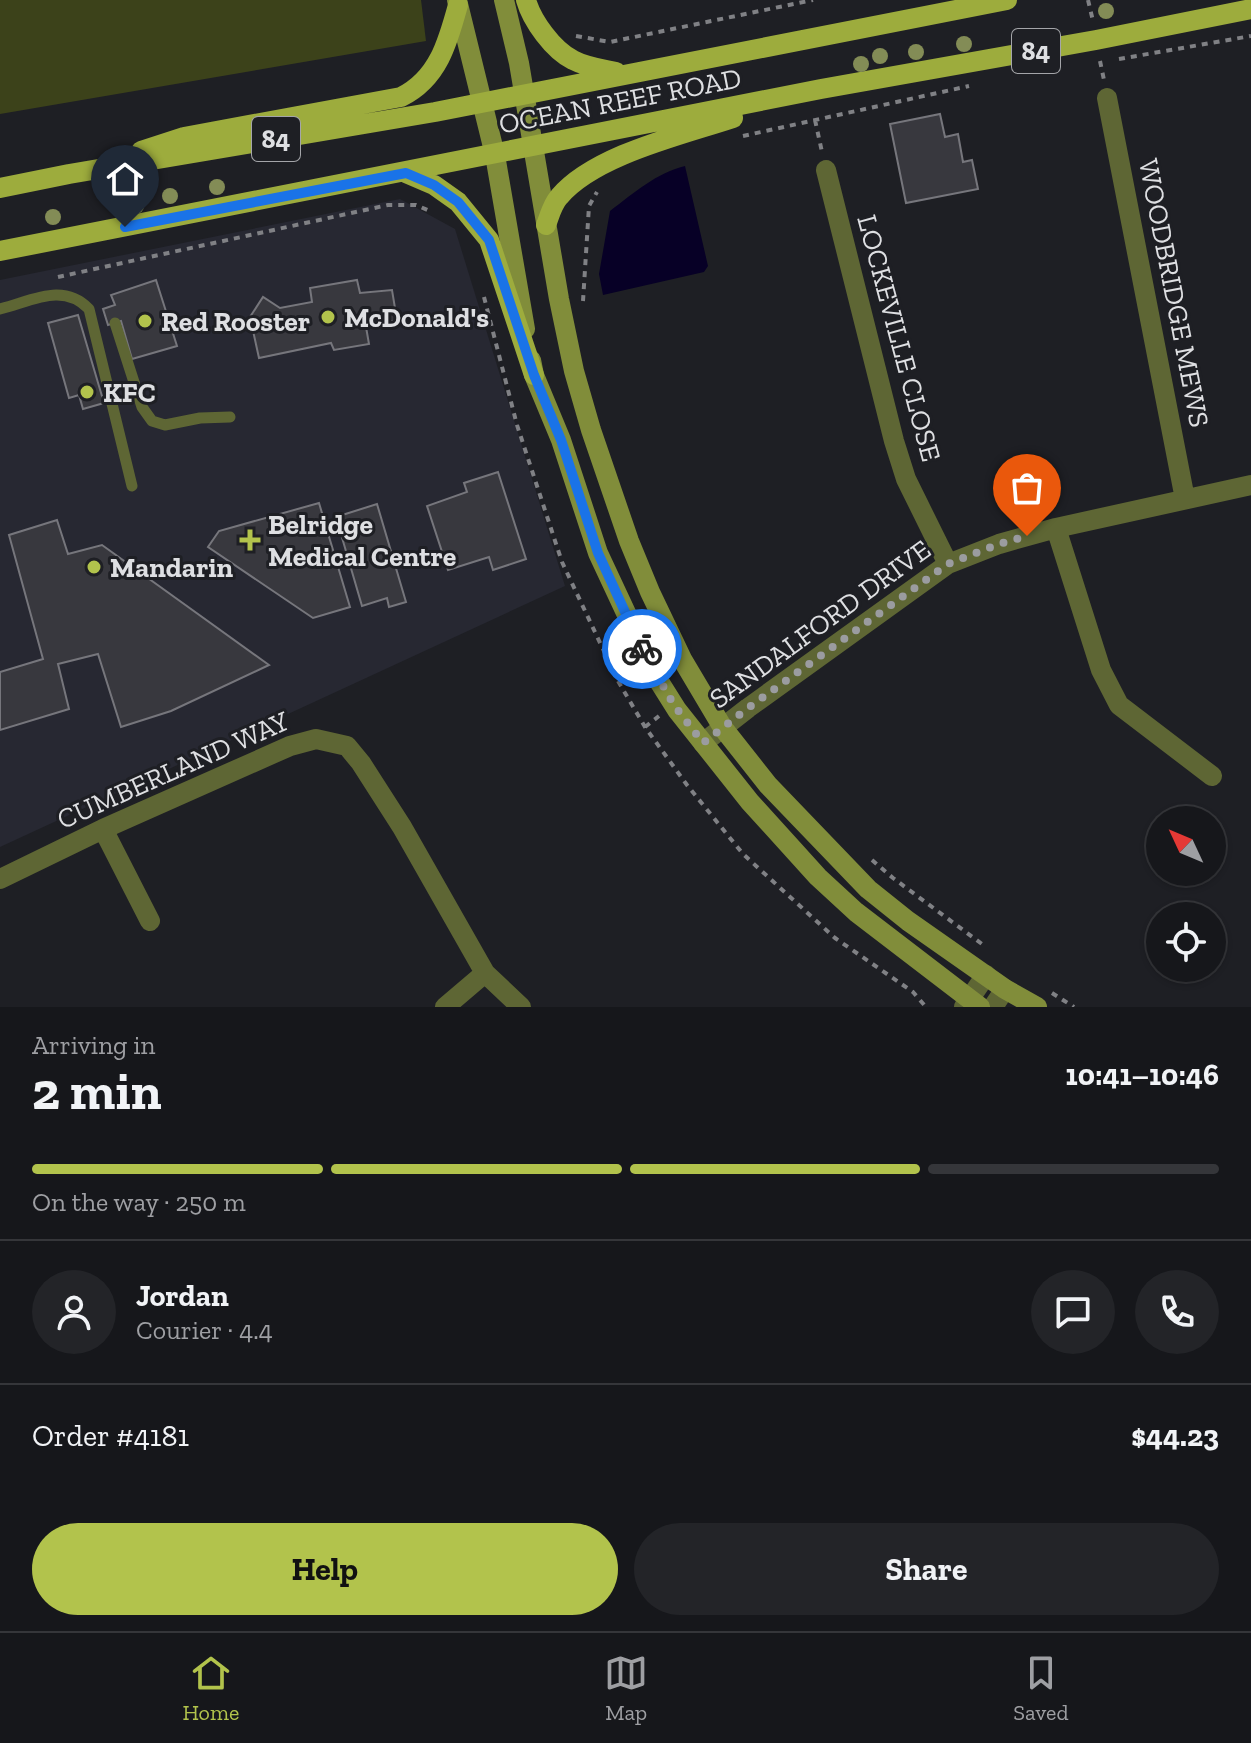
<!DOCTYPE html>
<meta charset="utf-8">
<style>
:root{--surface:#16171b;--page:#232428;--text:#f1f3f6;--muted:#9e9fa3;--line:#35363a;--accent:#b2c34c}
body{margin:0;font-family:"Zilla Slab",serif;background:var(--page);color:var(--text);height:100vh;display:flex;flex-direction:column;font-size:30px;white-space:nowrap}
*{box-sizing:border-box;margin:0}
p{font-size:26px;color:var(--muted)}
.icon{flex:none;width:44px;height:44px;fill:none;stroke:currentColor;stroke-width:2;stroke-linecap:round;stroke-linejoin:round}
.map{position:relative;height:1007px;overflow:hidden}
.panel{display:flex;flex-direction:column;background:var(--surface);flex:1}
.panel>*{flex:none}
.needle{width:52px;rotate:314deg}
.controls{position:absolute;left:1146px;top:806px;display:grid;gap:16px}
.controls a{display:grid;place-items:center;width:80px;height:80px;border-radius:50%;background:var(--surface);box-shadow:0 2px 6px #0004,0 0 0 2px var(--line);font-size:40px}
.pin{position:absolute;display:grid;place-items:center;width:68px;height:68px;color:#fff;margin:-82px -34px;border-radius:50% 50% 50% 0;rotate:-45deg;box-shadow:0 0 8px #0007}
.pin .icon{rotate:45deg}
.courier{position:absolute;display:grid;place-items:center;width:80px;height:80px;margin:-40px;border:6px solid #1a73e8;border-radius:50%;background:#fff;color:#222;box-shadow:0 2px 10px #0007}
.headline em{font-style:normal;font-weight:700}
.headline div{display:flex;flex-direction:column-reverse}
.headline{display:flex;align-items:center;justify-content:space-between;height:136px;padding:0 32px}
h1{font-size:52px;font-weight:700;line-height:60px}
.bar{display:grid;grid-template-columns:repeat(4,1fr);gap:12px 8px;align-content:center;height:96px;padding:0 32px}
.bar i{height:10px;border-radius:6px;background:var(--line)}
.bar .active{background:var(--accent)}
.bar p{grid-column:span 4}
.line{display:flex;align-items:center;gap:20px;padding:0 32px;border-top:2px solid var(--line)}
.line div{flex:1}
.round{display:grid;place-items:center;flex:none;width:84px;height:84px;border-radius:42px;background:var(--page)}
.button{display:flex;gap:16px;margin-top:auto;padding:16px 32px}
.button a{flex:1;height:92px;border-radius:48px;background:var(--accent);color:#111;font-size:32px;font-weight:700;line-height:92px;text-align:center}
.button a+a{background:var(--page);color:var(--text)}
.tab-bar{display:flex;justify-content:space-around;align-items:center;height:112px;border-top:2px solid var(--line);background:var(--surface);font-size:22px;color:var(--muted)}
.tab-bar a{display:grid;justify-items:center;gap:4px}
.tab-bar .active{color:var(--accent)}
.map>svg:first-child{display:block}
</style>
<div class="map">
<svg width="1251" height="1007" viewBox="0 0 1251 1007">
<rect width="100%" height="100%" fill="#1e1f24"/>
<path fill="#272832" d="M400,199L455,229L565,586L0,847V280Z"/>
<path fill="#3c421a" d="M0,0H421L426,41L0,114Z"/>
<path fill="#070026" d="M685,166L708,266L704,272L603,295L599,274L610,211C634,193 656,173 685,166Z"/>
<path fill="#38383e" stroke="#76767c" stroke-width="2" d="M940,114L945,137L958,134L963,162L972,160L978,189L906,203L890,124Z
M156,280L177,346L132,359L121,321L108,325L103,309L115,305L111,295Z
M357,280L360,293L392,290L397,320L366,327L369,344L334,350L331,343L259,358L250,317L263,297L280,308L312,302L310,288Z
M78,315L104,403L83,409L79,395L69,398L48,323Z
M498,472L526,559L493,570L489,557L448,570L427,506L467,492L464,483Z
M319,503L350,607L313,618L208,547L219,531Z
M377,504L406,602L389,607L387,598L362,606L336,517Z
M57,520L68,554L102,545L269,665L171,711L121,727L98,654L58,664L69,709L0,730V672L43,659L9,535Z"/>
<g fill="none" stroke-linecap="round" stroke-linejoin="round">
<path stroke="#808185" stroke-width="4" stroke-dasharray="6 6" stroke-linecap="butt" d="M1088,0L1093,21
M576,36L610,42L813,0
M1119,59L1251,36
M1100,61L1104,80
M815,120L822,152
M743,136L969,86
M58,277L388,205H416L432,212
M484,297L517,425L562,562L618,681L645,727L687,785L743,854L835,938L913,992L926,1007
M583,301L589,206L597,192
M722,682L738,693
M645,727L659,716
M872,860L893,878L986,947
M1052,993L1074,1007"/>
<path stroke="#5e6634" stroke-width="11" d="M0,309C32,301 63,282 89,309L132,486
M115,323L142,407L152,421L165,425L200,418L230,417"/>
<path stroke="#5e6634" stroke-width="20" d="M1107,98L1185,499
M826,170L894,441L906,479L948,564
M1056,528L1101,670L1119,705L1212,776
M703,743L748,708L948,564L999,544L1056,528L1251,485
M103,829L150,921
M0,879L103,829L290,746L316,739L347,746L361,763L402,827L485,973L521,1007
M445,1007L485,973"/>
<path stroke="#5e6634" stroke-width="20" d="M964,1007L986,975
M993,1007L1005,989"/>
<path stroke="#818d3a" stroke-width="20" d="M457,0L495,155L525,329
M504,0L519,63L559,299L574,371L591,430L629,541L650,592L682,659L723,728L768,785L868,889L908,921L1005,989L1037,1007
M531,360L534,375L561,440L598,553L655,675L677,710L750,802L818,877L856,912L980,1007"/>
<path stroke="#9dac3d" stroke-width="20" d="M526,0C532,21 553,50 573,60C586,67 602,69 616,72
M141,151L184,137L401,97C438,79 448,42 458,5
M406,173L434,185L458,202L489,240L534,375
M0,188L69,174L435,112L1007,0
M546,225C550,215 552,205 559,197C594,155 682,135 733,118
M0,251L821,89L1096,40L1251,9"/>
</g>
<g fill="#838c56">
<circle cx="1106" cy="11" r="8"/>
<circle cx="964" cy="44" r="8"/>
<circle cx="916" cy="52" r="8"/>
<circle cx="880" cy="56" r="8"/>
<circle cx="861" cy="64" r="8"/>
<circle cx="217" cy="187" r="8"/>
<circle cx="170" cy="196" r="8"/>
<circle cx="136" cy="206" r="8"/>
<circle cx="53" cy="217" r="8"/>
</g>
<g fill="none" stroke-linecap="round" stroke-linejoin="round">
<path stroke="#9b9ca0" stroke-width="8" stroke-dasharray="0 14.4" d="M642,649L674,705L703,743L748,708L948,564L999,544L1027,536"/>
<path stroke="#1a73e8" stroke-width="10" d="M125,227L406,173L434,185L458,202L489,240L534,375L561,440L598,553L642,649"/>
</g>
<g fill="#b2c34c" stroke="#1e1f24" stroke-width="3">
<circle cx="328" cy="317" r="8"/>
<circle cx="145" cy="321" r="8"/>
<circle cx="87" cy="392" r="8"/>
<path d="M246 528h8v8h8v8h-8v8h-8v-8h-8v-8h8z"/>
<circle cx="94" cy="567" r="8"/>
</g>
<g text-anchor="middle" dominant-baseline="central" stroke-width="6" stroke-linejoin="round" paint-order="stroke">
<g fill="#1e1f24" stroke="#a4a5a9" stroke-width="2">
<rect x="1012" y="29" width="48" height="44" rx="6"/>
<rect x="252" y="117" width="48" height="44" rx="6"/>
</g>
<g font-size="26" font-weight="bold" fill="#dedfe2">
<text x="1036" y="51">84</text>
<text x="276" y="139">84</text>
</g>
<g font-size="28" fill="#dedfe2" stroke="#1e1f24">
<text transform="translate(620 101) rotate(-11)">OCEAN REEF ROAD</text>
<text transform="translate(1174 293) rotate(79)">WOODBRIDGE MEWS</text>
<text transform="translate(899 338) rotate(75)">LOCKEVILLE CLOSE</text>
<text transform="translate(820 624) rotate(-36)">SANDALFORD DRIVE</text>
<text transform="translate(173 770) rotate(-24)">CUMBERLAND WAY</text>
</g>
<g font-size="28" font-weight="bold" fill="#dedfe2" stroke="#1e1f24" text-anchor="start">
<text x="344" y="317">McDonald's</text>
<text x="161" y="321">Red Rooster</text>
<text x="103" y="392">KFC</text>
<text x="268" y="524">Belridge<tspan x="268" dy="32">Medical Centre</tspan></text>
<text x="110" y="567">Mandarin</text>
</g>
</g>
</svg>
<div class="controls">
<a><svg class="needle" viewBox="-14 -14 28 28"><path d="M0-13l5 13h-10z" fill="#e53935"/><path d="M0 13l5-13h-10z" fill="#9e9fa3"/></svg></a>
<a><svg class="icon" aria-label="locate" viewBox="0 0 24 24"><circle cx="12" cy="12" r="6"/><path d="M12 2v4M12 18v4M2 12h4M18 12h4"/></svg></a>
</div>
<div class="pin" style="left:1027px;top:536px;background:#ea580c"><svg class="icon" aria-label="bag" viewBox="0 0 24 24"><path d="M5 8h14l-1 12H6zM9 8a3 3 0 0 1 6 0"/></svg></div>
<div class="pin" style="left:125px;top:227px;background:#1f2937"><svg class="icon" aria-label="home" viewBox="0 0 24 24"><path d="M3 11l9-7 9 7M6 9v11h12V9"/></svg></div>
<div class="courier" style="left:642px;top:649px"><svg class="icon" aria-label="bike" viewBox="0 0 24 24"><circle cx="6" cy="16" r="4"/><circle cx="18" cy="16" r="4"/><path d="M6 16l4-8h5l3 8M10 8l3 8H6M13 5h3"/></svg></div>
</div>
<section class="panel">
<div class="headline"><div><h1>2 min</h1><p>Arriving in</p></div><em>10:41–10:46</em></div>
<div class="bar"><i class="active"></i><i class="active"></i><i class="active"></i><i></i><p>On the way · 250 m</p></div>
<div class="line" style="height:144px"><a class="round"><svg class="icon" aria-label="person" viewBox="0 0 24 24"><circle cx="12" cy="8" r="4"/><path d="M4 21q1-7 8-7t8 7"/></svg></a><div><b>Jordan</b><p>Courier · 4.4</p></div><a class="round"><svg class="icon" aria-label="chat" viewBox="0 0 24 24"><path d="M4 5h16v11H9l-5 4z"/></svg></a><a class="round"><svg class="icon" aria-label="phone" viewBox="0 0 24 24"><path d="M5 4h4l2 5-3 2q2 4 5 5l2-3 5 2v4C11 20 4 13 5 4z"/></svg></a></div>
<div class="line" style="height:104px"><div>Order #4181</div><b>$44.23</b></div>
<div class="button"><a>Help</a><a>Share</a></div>
</section>
<nav class="tab-bar">
<a class="active"><svg class="icon" aria-label="home" viewBox="0 0 24 24"><path d="M3 11l9-7 9 7M6 9v11h12V9"/></svg>Home</a>
<a><svg class="icon" aria-label="map" viewBox="0 0 24 24"><path d="M3 6l6-2 6 2 6-2v14l-6 2-6-2-6 2zM9 4v14M15 6v14"/></svg>Map</a>
<a><svg class="icon" aria-label="saved" viewBox="0 0 24 24"><path d="M7 4h10v16l-5-4-5 4z"/></svg>Saved</a>
</nav>
